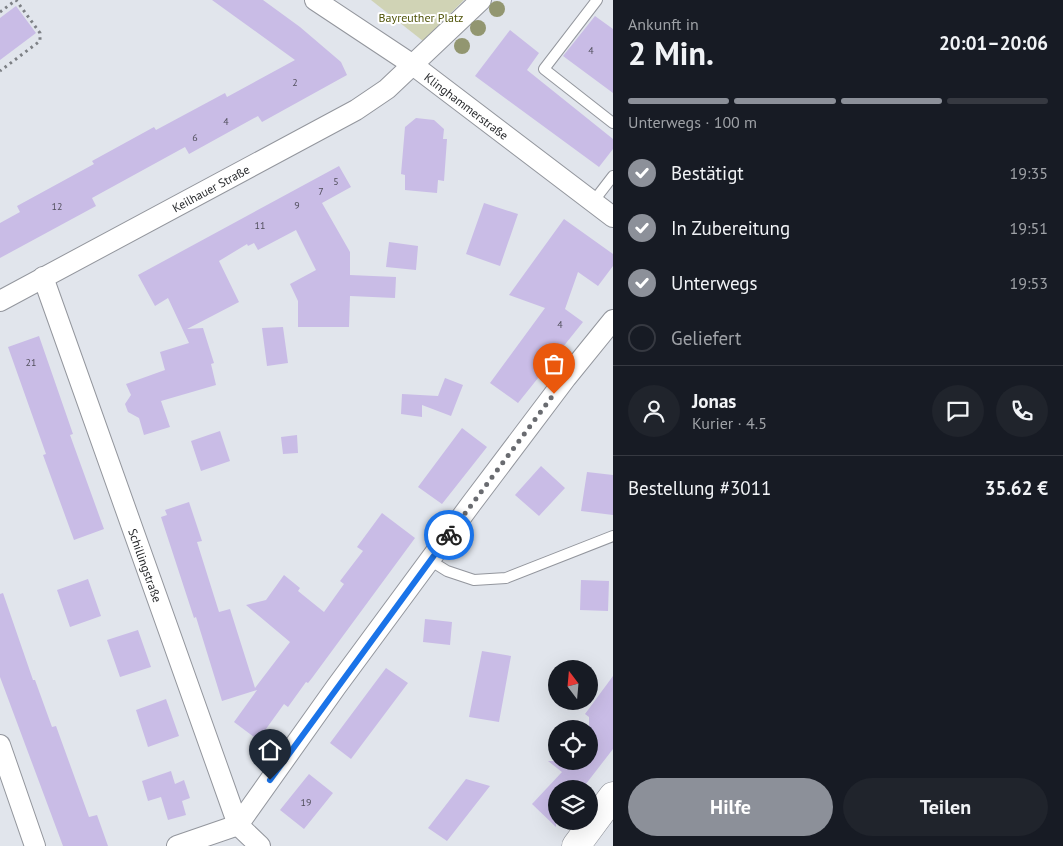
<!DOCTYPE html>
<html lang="de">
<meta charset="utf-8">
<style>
:root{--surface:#171b24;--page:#20242c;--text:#f1f3f6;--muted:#9ea1a6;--line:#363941;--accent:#8c9099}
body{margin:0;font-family:"PT Sans",sans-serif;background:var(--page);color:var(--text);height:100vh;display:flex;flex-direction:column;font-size:19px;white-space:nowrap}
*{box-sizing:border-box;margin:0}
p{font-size:16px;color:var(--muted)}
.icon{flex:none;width:28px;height:28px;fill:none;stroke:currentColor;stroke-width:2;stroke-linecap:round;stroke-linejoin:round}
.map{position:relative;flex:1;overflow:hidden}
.sheet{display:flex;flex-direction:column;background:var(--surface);width:450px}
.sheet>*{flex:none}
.needle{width:32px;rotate:344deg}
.buttons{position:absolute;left:548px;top:660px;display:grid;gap:10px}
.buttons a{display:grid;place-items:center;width:50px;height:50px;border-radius:50%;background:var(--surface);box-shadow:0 5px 20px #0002;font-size:25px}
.pin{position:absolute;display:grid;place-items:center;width:42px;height:42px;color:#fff;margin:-51px -21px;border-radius:50% 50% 50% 0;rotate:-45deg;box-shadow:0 0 5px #0007}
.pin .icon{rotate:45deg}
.courier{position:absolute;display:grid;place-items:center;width:50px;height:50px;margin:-25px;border:4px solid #1a73e8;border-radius:50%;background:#fff;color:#222;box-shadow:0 1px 6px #0007}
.summary em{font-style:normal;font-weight:700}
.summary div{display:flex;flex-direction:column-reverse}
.summary{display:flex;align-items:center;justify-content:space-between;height:85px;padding:0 15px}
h1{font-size:32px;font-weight:700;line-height:38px}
.bar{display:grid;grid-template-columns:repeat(4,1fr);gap:8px 5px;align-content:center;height:60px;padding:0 15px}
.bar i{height:6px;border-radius:4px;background:var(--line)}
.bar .selected{background:var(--accent)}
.bar p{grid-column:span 4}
.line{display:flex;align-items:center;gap:12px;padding:0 15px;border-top:1px solid var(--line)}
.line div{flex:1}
.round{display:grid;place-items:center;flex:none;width:52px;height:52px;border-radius:26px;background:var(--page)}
ol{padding:0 15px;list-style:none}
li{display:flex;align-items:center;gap:15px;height:55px}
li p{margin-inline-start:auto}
li .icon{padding:5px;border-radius:50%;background:var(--accent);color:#fff;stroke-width:4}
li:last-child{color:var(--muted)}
li i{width:28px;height:28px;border:2px solid var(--line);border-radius:50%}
.cta{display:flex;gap:10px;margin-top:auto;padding:10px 15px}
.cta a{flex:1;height:58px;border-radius:30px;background:var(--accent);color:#fff;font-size:20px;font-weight:700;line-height:58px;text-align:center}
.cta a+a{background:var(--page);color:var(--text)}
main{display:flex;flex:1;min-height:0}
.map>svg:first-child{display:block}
</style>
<main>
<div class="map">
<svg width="613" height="846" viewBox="0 0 613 846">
<rect width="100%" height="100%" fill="#e1e5ec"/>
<path fill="#d0d3b5" d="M371,0H464L423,41Z"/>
<path fill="#c9bce6" d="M212,0H263L300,27L341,62L347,75L262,122L258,116L189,154L185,147L92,198L96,206L0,258V223L20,212L17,206L94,164L92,161L154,127L156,130L225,93L227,97L295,60Z
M16,6L36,33L0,60V18Z
M595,16L613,29V93L563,56Z
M510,30L539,53L527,70L613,139V149L599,167L475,76Z
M416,118L434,120L444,129L443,139H447L444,181L438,180L437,193L405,190V175L401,174L405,127Z
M339,166L351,187L322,203L350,252V275L396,277L395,298L350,296L349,327H298V301L290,284L316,270L296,230L258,250L254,243L248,246L247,244L219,261L239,302L187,329L203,328L214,363L211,364L216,385L161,401L170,427L144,435L139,418L128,412L125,404L131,395L126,384L165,370L160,352L189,343L168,298L155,306L138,275Z
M484,203L518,214L500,266L466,254Z
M564,219L613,254V266L598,286L578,272L565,309L583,322L518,403L490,383L545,308L509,295Z
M389,242L418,246L416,270L386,267Z
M283,327L288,363L267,366L262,328Z
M39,336L73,434L70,435L104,529L74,540L43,455L46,454L8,347Z
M445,378L463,385L451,416L422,405V417L401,414L402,394L438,396Z
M462,428L487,447L442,504L418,487Z
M220,431L230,461L201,471L191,441Z
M297,435L298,453L283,454L281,437Z
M541,466L565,488L539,516L515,495Z
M587,472L613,475V515L581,511Z
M189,502L202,541L197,542L219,612L230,609L255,688L290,642L246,605L266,600L284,575L300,588L298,591L324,612L344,584L340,581L363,551L357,547L382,513L415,538L312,678L308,683L306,682L288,707L284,704L258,740L234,722L257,690L222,701L196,617L194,618L161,517L167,515L165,510Z
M88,579L101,616L70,627L57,590Z
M581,580L609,581L608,611L580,610Z
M3,593L33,680H35L52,727L56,726L89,817L97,815L108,846H63L0,677V594Z
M425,619L452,622L450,645L423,642Z
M138,630L151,667L120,677L107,640Z
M482,651L511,656L499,722L469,717Z
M386,668L408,683L351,759L330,743Z
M613,676V749L582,789H556V827L532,804L562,772L548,761H589V717L585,714Z
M166,699L179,736L148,747L136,710Z
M171,771L175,784L184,780L190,798L182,801L186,815L168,820L161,797L148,801L142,781Z
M309,774L333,793L304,829L280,810Z
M466,779L490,786L447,841L428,828Z"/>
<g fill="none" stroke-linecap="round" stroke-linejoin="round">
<g stroke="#93969d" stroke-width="12">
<path id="lane" d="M597,0L544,69L613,123
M593,202L613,176
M431,561L447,571L474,580L506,578L613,536"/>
</g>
<g stroke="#93969d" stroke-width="22">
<g id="street">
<path id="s1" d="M315,0L413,65L613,217"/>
<path id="s2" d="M43,277L238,825L260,846"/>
<path id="s3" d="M0,301L356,110L387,89L481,0"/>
<path d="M0,745L35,846"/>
<path d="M177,846L238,825L336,687L471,504L566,378L613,320"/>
</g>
</g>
<g stroke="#93969d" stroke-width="29">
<path id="primary" d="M576,846L613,796"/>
</g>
<path stroke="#7d8085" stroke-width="3" stroke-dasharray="2.5 4" stroke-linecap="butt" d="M0,12L16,0L40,33V41L0,71"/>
<use href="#lane" stroke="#fff" stroke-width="10"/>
<use href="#street" stroke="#fff" stroke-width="20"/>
<use href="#primary" stroke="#fff" stroke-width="28"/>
</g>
<g fill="#929670">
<circle cx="497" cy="9" r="8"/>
<circle cx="478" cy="28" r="8"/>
<circle cx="462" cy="46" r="8"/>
</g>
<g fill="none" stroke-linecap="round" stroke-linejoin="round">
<path stroke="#696b70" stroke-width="5" stroke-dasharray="0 9" d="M449,535L554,394"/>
<path stroke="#1a73e8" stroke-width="6" d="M270,780L449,535"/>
</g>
<g text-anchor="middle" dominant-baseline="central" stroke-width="4" stroke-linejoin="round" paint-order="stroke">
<g font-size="10" fill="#504e5b">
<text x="591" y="50">4</text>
<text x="295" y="82">2</text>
<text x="226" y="121">4</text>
<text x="195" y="137">6</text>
<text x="336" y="181">5</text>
<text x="321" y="191">7</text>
<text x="297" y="205">9</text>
<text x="57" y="206">12</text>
<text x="260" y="225">11</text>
<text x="560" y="324">4</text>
<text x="31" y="362">21</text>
<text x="306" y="802">19</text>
</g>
<g font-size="12" fill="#51550b" stroke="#fff">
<text x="421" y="17">Bayreuther Platz</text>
</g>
<g font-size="12" fill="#282a2d" stroke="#fff">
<text stroke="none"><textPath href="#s1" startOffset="185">Klinghammerstraße</textPath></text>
<text stroke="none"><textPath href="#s3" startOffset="239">Keilhauer Straße</textPath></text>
<text stroke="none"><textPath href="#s2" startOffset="306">Schillingstraße</textPath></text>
</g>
</g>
</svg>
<div class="buttons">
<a><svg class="needle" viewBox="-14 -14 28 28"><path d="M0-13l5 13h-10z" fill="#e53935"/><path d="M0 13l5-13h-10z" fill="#9ea1a6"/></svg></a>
<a><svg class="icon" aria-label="locate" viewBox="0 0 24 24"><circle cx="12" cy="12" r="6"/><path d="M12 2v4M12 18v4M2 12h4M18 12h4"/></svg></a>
<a><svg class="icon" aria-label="layers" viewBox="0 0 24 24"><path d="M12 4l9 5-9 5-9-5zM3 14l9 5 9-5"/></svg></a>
</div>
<div class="pin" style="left:554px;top:394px;background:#ea580c"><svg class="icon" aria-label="bag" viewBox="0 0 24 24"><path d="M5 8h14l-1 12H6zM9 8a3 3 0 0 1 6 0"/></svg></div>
<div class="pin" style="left:270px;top:780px;background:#1f2937"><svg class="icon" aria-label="home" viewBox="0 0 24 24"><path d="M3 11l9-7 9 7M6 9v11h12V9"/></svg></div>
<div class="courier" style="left:449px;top:535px"><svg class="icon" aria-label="bike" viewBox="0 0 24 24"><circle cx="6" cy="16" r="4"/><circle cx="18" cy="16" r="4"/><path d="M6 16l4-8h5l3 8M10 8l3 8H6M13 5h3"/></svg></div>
</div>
<section class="sheet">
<div class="summary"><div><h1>2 Min.</h1><p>Ankunft in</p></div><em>20:01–20:06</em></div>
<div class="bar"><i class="selected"></i><i class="selected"></i><i class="selected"></i><i></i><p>Unterwegs · 100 m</p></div>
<ol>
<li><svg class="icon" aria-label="check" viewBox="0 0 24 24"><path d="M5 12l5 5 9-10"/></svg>Bestätigt<p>19:35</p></li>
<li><svg class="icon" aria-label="check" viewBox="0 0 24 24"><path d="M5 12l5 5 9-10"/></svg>In Zubereitung<p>19:51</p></li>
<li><svg class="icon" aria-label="check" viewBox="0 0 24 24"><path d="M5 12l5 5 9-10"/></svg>Unterwegs<p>19:53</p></li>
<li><i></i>Geliefert</li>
</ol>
<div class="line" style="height:90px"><a class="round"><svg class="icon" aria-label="person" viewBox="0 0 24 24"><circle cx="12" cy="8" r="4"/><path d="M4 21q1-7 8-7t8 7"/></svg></a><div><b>Jonas</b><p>Kurier · 4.5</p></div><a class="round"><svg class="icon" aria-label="chat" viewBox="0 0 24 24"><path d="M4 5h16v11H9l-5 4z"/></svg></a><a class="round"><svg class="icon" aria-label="phone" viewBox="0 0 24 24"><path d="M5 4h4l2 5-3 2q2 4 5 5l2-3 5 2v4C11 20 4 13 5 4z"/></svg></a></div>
<div class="line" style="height:65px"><div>Bestellung #3011</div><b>35.62 €</b></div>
<div class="cta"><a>Hilfe</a><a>Teilen</a></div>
</section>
</main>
